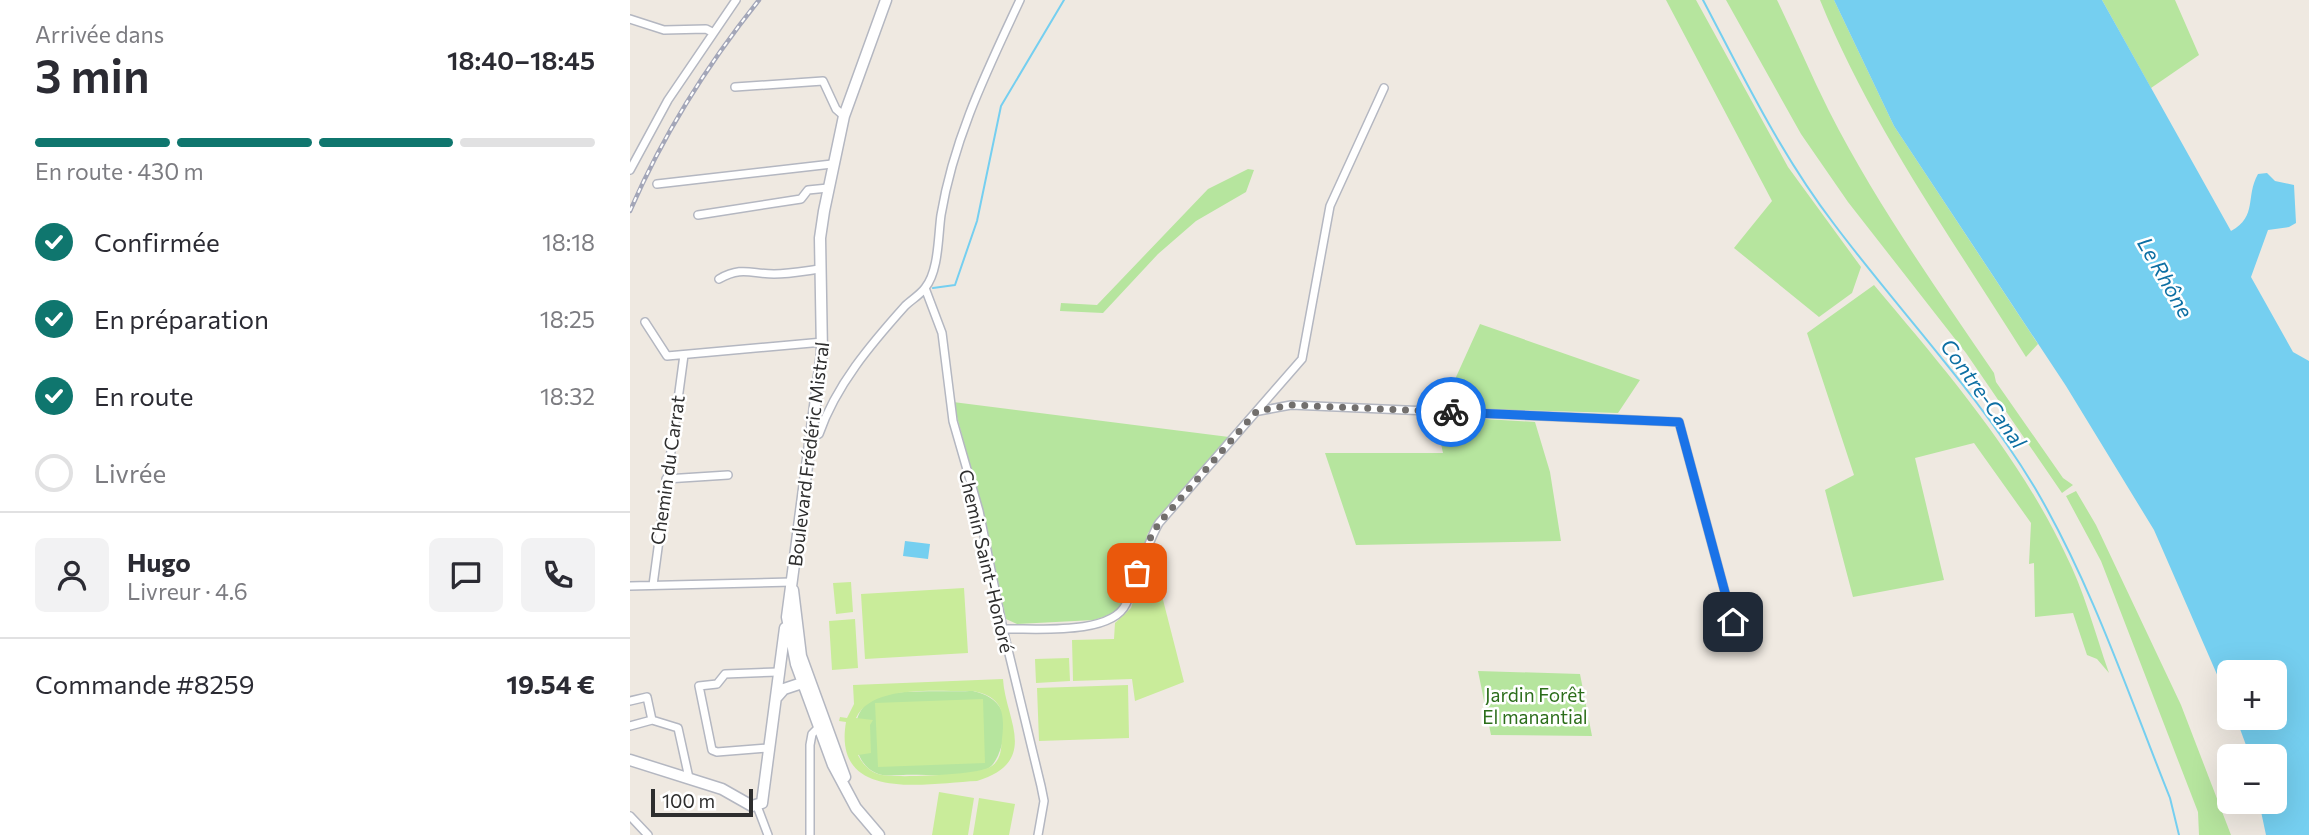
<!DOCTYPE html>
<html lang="fr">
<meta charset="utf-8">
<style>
:root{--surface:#fff;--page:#f2f2f3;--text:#2b2b33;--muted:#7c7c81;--line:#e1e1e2;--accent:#0f766e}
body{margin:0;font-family:Commissioner,sans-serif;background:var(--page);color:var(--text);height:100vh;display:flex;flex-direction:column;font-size:26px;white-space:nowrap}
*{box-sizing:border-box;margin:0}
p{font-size:23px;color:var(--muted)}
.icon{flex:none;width:38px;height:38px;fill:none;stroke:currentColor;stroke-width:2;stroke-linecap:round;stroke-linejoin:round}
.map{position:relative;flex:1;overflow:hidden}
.panel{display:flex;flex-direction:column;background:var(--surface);width:630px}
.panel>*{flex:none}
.tools{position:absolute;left:1587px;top:660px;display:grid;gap:14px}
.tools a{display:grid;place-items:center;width:70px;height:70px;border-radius:10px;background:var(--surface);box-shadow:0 7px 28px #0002;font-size:35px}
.scale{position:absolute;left:21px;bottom:18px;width:102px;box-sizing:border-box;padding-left:7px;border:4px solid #2e2e2e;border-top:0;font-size:19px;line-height:24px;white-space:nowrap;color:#2e2e2e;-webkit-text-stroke:5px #fff;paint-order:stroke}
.pin{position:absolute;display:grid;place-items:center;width:60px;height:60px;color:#fff;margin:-30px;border-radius:14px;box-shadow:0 4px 10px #0006}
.courier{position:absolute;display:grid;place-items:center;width:70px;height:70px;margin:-35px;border:5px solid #1a73e8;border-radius:50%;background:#fff;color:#222;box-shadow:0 2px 9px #0007}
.head em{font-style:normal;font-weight:600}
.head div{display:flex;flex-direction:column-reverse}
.head{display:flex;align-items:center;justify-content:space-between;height:119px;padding:0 35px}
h1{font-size:46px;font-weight:600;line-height:52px}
.bar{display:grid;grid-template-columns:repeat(4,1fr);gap:10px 7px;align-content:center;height:84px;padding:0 35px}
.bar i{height:9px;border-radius:5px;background:var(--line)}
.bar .active{background:var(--accent)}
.bar p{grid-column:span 4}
.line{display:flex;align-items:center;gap:18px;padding:0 35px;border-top:2px solid var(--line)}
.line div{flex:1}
.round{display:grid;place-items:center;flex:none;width:74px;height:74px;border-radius:10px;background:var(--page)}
ol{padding:0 35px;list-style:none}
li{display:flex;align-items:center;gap:21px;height:77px}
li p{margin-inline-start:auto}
li .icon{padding:7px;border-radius:50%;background:var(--accent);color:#fff;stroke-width:4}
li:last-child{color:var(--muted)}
li i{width:38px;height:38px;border:4px solid var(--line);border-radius:50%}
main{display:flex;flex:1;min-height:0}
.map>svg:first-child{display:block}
</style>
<main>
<section class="panel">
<div class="head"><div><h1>3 min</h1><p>Arrivée dans</p></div><em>18:40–18:45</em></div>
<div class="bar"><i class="active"></i><i class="active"></i><i class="active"></i><i></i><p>En route · 430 m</p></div>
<ol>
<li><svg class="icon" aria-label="check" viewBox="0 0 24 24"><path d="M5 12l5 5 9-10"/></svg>Confirmée<p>18:18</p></li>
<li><svg class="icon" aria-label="check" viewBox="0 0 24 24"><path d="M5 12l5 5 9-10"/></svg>En préparation<p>18:25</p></li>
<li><svg class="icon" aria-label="check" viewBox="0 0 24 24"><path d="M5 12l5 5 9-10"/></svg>En route<p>18:32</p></li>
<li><i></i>Livrée</li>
</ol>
<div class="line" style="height:126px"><a class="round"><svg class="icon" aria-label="person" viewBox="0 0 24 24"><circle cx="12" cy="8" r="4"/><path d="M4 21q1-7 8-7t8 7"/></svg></a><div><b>Hugo</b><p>Livreur · 4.6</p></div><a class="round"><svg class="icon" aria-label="chat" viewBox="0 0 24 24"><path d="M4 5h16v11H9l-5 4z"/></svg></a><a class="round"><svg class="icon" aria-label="phone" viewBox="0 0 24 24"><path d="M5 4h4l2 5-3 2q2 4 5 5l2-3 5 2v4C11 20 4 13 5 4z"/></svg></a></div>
<div class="line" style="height:91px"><div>Commande #8259</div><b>19.54 €</b></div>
</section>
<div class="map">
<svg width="1679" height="835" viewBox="0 0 1679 835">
<rect width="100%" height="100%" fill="#efe9e1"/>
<path fill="#b6e59e" d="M1036,0H1066L1158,167L1231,267L1222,293L1189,317L1104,248L1142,201Z
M1096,0H1147C1165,37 1181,75 1199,111C1246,203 1306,288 1364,373L1366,382L1433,478L1443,485L1432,493L1336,353L1218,202L1171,134Z
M1190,0H1204L1264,126L1408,344L1396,357C1323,240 1242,128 1190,0Z
M1472,0H1545L1569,55L1521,88Z
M618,169L624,170L616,192L566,221L528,254L473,313L430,311L431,303L467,305L578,189Z
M1244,285C1314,368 1388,454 1435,553C1454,590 1465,633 1479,673L1467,659L1457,655L1443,613L1405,617L1404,563L1399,564L1401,523L1344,443L1285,458L1314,580L1223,597L1195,490L1224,475L1177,333Z
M850,324L1010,380L988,413L812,408Z
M323,402L599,437L518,533L499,594L485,613L464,620L387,624L376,619L356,524Z
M805,416L905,422L920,472L931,541L726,545L695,453H813Z
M1446,491L1466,525L1551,705L1601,835H1569L1568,812L1471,561L1436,496Z
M848,671L950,674L962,736L861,735Z
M343,691C356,694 366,699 372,711C379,724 371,763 357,769C333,779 298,774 273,775C264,775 254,777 246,773C218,761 217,707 248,696C269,689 319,692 343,691Z"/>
<path fill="#c9ec9a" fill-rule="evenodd" d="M520,549L554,682L505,701L502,679L443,681L442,640L484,639L485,623L501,608Z
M221,582L223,612L206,614L203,583Z
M334,588L338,653L235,659L231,594Z
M225,619L228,668L202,670L199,621Z
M439,658L440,681L406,683L405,659Z
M373,679C375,719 411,761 347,781C298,783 202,804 216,722L209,721L210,717L217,718L224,704L223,685ZM343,691C373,697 375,713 372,739C371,750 371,761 360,767C348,775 268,778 252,775C241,773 233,765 228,755L241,753L240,725L243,720L226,718C242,683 310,692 343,691Z
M498,685L499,738L409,741L407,688Z
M353,699L355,763L248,767L245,703Z
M309,792L344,798L338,835H302Z
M349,798L385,804L379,835H343Z"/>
<path fill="#75cff0" d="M1204,0H1472L1601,231C1628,216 1615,197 1628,174L1637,173L1645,181L1664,185L1666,223L1659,227L1638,230L1621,277L1663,352L1679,361V835H1636L1629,802H1645V756H1620L1606,718H1645V672H1600L1599,702L1524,530L1436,386L1264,126Z
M275,541L300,544L298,559L273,556Z"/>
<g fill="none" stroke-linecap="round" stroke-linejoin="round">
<path stroke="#75cff0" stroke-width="2" d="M1073,0C1113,76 1151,155 1204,224C1270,312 1348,393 1405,488C1462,585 1498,693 1540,798L1549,835
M303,288L325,285L347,221L371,106L434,0"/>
<g stroke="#b4b7c1" stroke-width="10">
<path id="street" d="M0,19L34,30L76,29L82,32
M105,87L193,81L206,109L214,116
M0,170L38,100L106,0
M27,184L202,164
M68,215L171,199L178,190L198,188
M89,279C112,266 121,274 144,274C159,274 175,271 190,269
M295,288L312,333L323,421L349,511L373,629L411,786L414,801L408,835
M15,322L37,356L193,342
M629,411L661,405L1049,422L1103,622
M182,438L189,434C206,385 241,344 275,306C281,300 290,295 295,288C309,271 308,236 311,215C324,137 357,71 390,0
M36,479L98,475
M23,585L54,355
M0,586L162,582
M373,629C404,628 481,636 496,604C509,577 514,549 529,523L672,359L700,206L754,88
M0,701L17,697L22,720L48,728L59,778
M0,726L22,720
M138,748L87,752L82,750L69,686L87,684L95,674L148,672
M127,806L138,835
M0,816L18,835
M180,835V745L182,734L188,728"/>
</g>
<g stroke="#b4b7c1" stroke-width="13">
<path id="secondary" d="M163,590L171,656L215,777
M147,697L154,689L172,683
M0,760L92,789L122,806L132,803L155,628
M249,835L226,808L203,765L166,664L157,617L192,353L190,238L194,211L214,116L256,0"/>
</g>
<use href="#street" stroke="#fff" stroke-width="7"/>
<use href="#secondary" stroke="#fff" stroke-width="10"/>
<g stroke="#a3a6b8" stroke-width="4.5">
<path id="rail" d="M0,211C33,135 77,65 129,0"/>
</g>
<use href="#rail" stroke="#fff" stroke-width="2" stroke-dasharray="5" stroke-linecap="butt"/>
</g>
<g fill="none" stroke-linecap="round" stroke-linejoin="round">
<path stroke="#726f6d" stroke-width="7" stroke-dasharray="0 12.6" d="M507,573L517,544L529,523L627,411L661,405L821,412"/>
<path stroke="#1a73e8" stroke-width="9" d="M821,412L1049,422L1103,622"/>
</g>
<g text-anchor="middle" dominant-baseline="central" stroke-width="5" stroke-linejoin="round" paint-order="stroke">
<g font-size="19" fill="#2e2e2e" stroke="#fff">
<text transform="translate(178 454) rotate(-83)">Boulevard Frédéric Mistral</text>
<text transform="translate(37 470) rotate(-82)">Chemin du Carrat</text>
<text transform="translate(357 561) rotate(77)">Chemin Saint-Honoré</text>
</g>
<g font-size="19" fill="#2c6e1b" stroke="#fff">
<text x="905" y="694">Jardin Forêt<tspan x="905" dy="22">El manantial</tspan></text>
</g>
<g font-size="21" font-style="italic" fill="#0d6fa3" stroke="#fff">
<text transform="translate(1536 277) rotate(60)">Le Rhône</text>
<text transform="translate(1354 393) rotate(54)">Contre-Canal</text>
</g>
</g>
</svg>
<div class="tools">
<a>+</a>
<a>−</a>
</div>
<div class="scale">100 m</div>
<div class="pin" style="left:507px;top:573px;background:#ea580c"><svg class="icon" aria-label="bag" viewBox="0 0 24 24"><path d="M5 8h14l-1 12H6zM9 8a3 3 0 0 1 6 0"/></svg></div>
<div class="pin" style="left:1103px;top:622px;background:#1f2937"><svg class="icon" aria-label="home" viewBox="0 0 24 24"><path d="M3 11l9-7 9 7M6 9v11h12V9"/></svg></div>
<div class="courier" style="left:821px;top:412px"><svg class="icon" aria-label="bike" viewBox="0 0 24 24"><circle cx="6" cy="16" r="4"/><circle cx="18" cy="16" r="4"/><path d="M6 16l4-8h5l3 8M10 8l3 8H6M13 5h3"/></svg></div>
</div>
</main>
